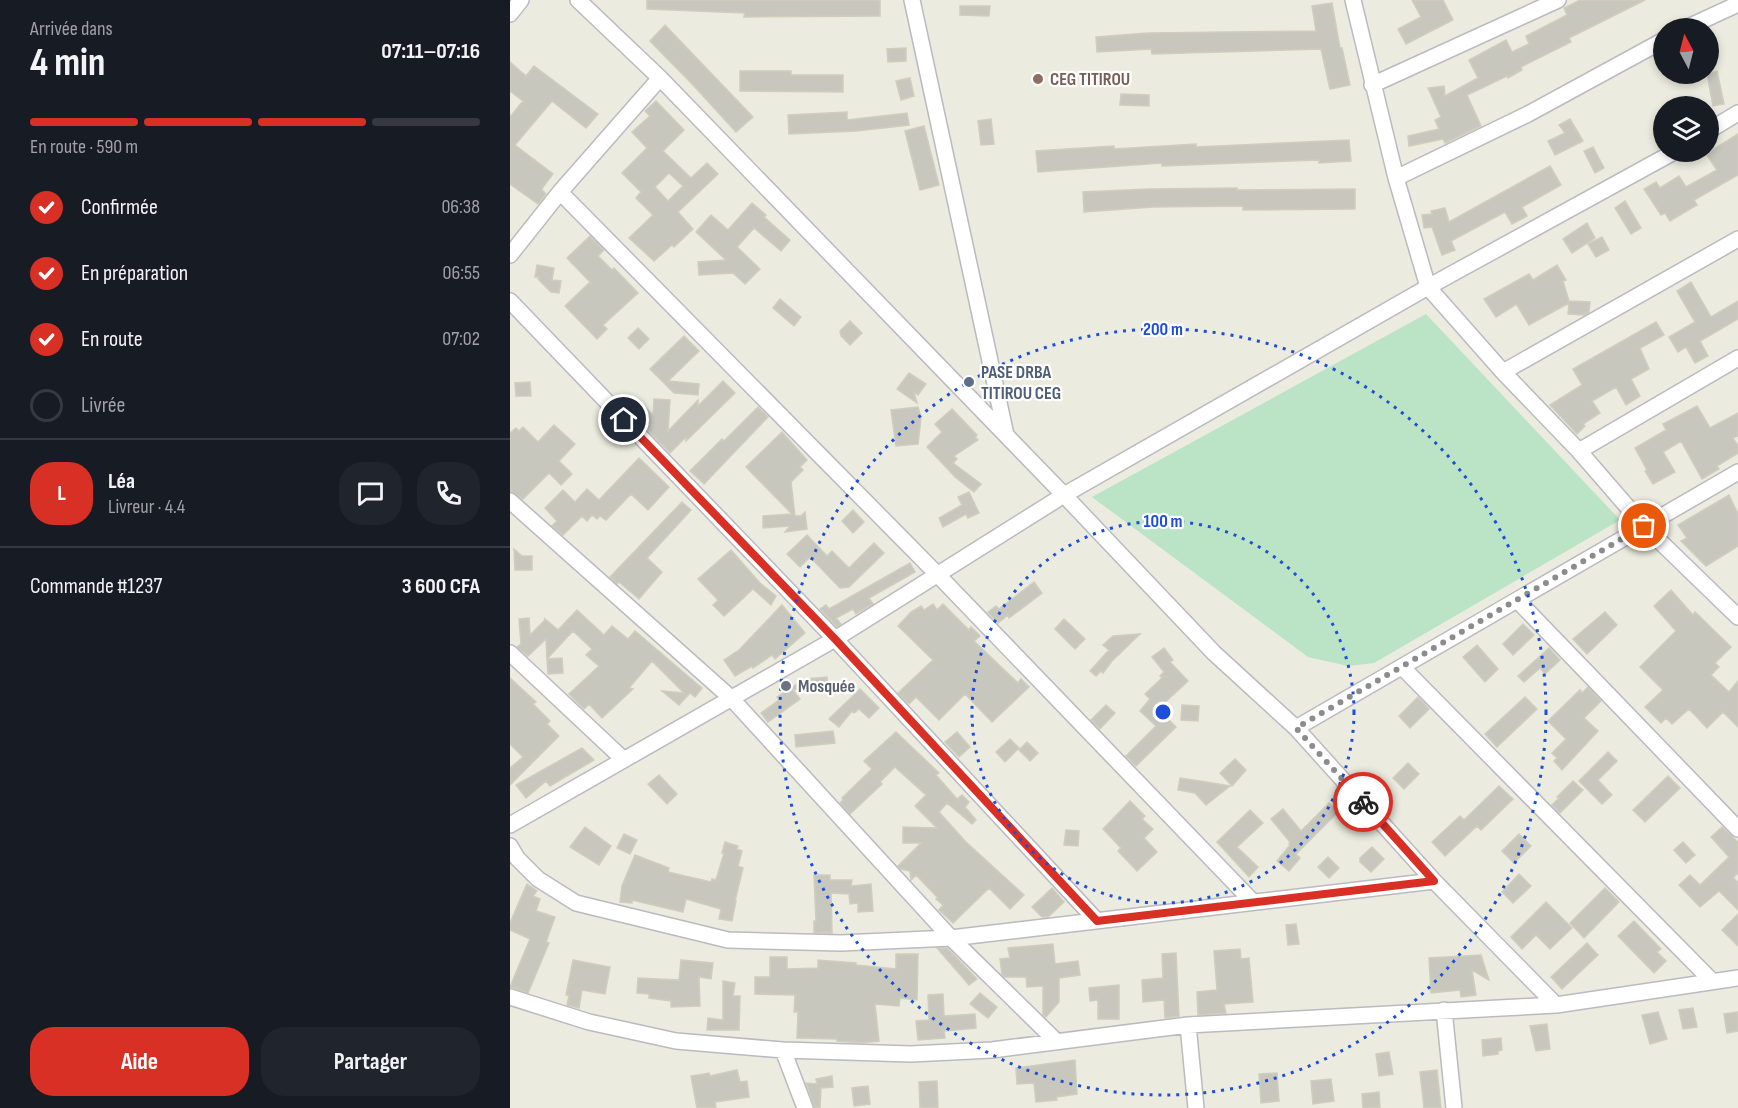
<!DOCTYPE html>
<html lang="fr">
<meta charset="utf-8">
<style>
:root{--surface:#171b24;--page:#20242c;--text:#f1f3f6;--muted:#9ea1a6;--line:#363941;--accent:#d93025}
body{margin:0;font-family:"Sofia Sans Condensed",sans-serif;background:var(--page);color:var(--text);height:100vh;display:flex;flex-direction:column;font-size:22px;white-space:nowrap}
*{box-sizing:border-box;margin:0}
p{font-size:20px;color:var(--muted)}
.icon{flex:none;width:33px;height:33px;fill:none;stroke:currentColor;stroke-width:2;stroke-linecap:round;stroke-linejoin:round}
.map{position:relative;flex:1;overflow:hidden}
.side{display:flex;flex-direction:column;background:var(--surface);width:510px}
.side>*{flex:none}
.needle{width:39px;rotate:353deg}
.controls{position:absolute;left:1143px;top:18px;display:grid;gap:12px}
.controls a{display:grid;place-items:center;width:66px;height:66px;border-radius:50%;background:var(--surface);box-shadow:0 3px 9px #0003;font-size:30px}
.pin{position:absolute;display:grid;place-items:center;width:51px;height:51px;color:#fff;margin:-26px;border:3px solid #fff;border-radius:50%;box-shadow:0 2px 6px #0007}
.courier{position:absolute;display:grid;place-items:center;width:60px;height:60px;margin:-30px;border:4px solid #d93025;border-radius:50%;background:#fff;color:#222;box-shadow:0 2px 8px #0007}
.summary em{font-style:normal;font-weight:700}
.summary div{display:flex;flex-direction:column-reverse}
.summary{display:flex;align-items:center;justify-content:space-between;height:102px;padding:0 30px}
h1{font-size:39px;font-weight:700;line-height:45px}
.bar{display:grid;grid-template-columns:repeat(4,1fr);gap:9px 6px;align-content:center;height:72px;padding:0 30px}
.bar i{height:8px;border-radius:4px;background:var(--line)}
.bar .current{background:var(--accent)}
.bar p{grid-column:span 4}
.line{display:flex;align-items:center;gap:15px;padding:0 30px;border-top:2px solid var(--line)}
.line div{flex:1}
.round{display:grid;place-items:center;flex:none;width:63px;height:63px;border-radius:24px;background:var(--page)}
ol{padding:0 30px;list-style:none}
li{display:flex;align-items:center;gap:18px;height:66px}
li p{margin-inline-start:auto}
li .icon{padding:6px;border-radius:50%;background:var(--accent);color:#fff;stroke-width:4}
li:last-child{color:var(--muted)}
li i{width:33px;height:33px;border:3px solid var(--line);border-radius:50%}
.primary-button{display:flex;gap:12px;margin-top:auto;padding:12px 30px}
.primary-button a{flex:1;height:69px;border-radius:24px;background:var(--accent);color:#fff;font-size:24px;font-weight:700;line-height:69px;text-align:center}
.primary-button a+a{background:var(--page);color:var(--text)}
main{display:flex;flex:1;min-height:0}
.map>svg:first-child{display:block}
</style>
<main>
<section class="side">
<div class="summary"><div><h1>4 min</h1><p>Arrivée dans</p></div><em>07:11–07:16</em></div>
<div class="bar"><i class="current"></i><i class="current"></i><i class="current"></i><i></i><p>En route · 590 m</p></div>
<ol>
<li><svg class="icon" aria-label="check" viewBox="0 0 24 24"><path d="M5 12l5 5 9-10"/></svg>Confirmée<p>06:38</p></li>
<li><svg class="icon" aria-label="check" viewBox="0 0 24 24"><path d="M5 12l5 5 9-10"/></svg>En préparation<p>06:55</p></li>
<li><svg class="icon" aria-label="check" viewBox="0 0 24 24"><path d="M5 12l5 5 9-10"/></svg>En route<p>07:02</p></li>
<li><i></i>Livrée</li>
</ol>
<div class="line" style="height:108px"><b class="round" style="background:var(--accent);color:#fff">L</b><div><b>Léa</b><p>Livreur · 4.4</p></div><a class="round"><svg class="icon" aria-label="chat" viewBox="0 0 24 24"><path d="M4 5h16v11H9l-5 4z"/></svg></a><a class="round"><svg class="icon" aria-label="phone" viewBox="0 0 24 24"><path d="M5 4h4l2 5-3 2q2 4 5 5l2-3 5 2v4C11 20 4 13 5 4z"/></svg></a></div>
<div class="line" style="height:78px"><div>Commande #1237</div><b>3 600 CFA</b></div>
<div class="primary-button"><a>Aide</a><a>Partager</a></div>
</section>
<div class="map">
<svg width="1228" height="1108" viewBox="0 0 1228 1108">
<rect width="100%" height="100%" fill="#ebebdf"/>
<path fill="#bbe3c5" d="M916,314L1110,520L864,663L838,666L798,657L582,497Z"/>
<path fill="#c8c7be" stroke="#cfcebd" stroke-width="1.5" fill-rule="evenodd" d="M137,0H370V16L234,17L235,13L137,9Z
M902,0H933L943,20L896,44L888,29L911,17Z
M1070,0H1135L1059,38L1061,42L1011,67L1012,70L998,78L997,76L957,95L971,126L935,143L933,139L899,146L898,136L929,129L925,120L931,117L918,88L934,86L935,96L968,78L959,60L996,40L1002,52L1019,44L1016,36L1057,15L1054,8Z
M822,3L830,48H832L840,85L820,89L811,49L642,54L641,49L587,52L586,37L638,33L806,31L802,6Z
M450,6H480L479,16L450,15Z
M155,25L243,117L226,132L183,85L140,41Z
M396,48V61L378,62L377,49Z
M0,62L16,76L24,66L88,114L76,128L42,101L5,145L43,174L33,187L32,190L36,194L28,204L0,184V117L13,101L0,91Z
M230,71H281V75H333V92L230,91Z
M1207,71L1214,104L1203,106L1197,74Z
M400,78L404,96L391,100L386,81Z
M611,94L639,95V106L610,105Z
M146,101L174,130L153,151L181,178L197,163L208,174L168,212L183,229L164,247L162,245L144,261L119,238L143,215L126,198L131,192L112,173L137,148L122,132L140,116L135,111ZM159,173L173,186L158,201L145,187Z
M337,112V120L397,113L399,125L346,131L279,134L278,115Z
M481,119L484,144L471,145L468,121Z
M1060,119L1073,141L1045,155L1038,141L1055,133L1049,125Z
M414,126L429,185L410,190L395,131Z
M1228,134V175L1184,200L1187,205L1160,221L1155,213L1151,215L1134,189L1146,182L1150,188L1169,176L1176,187L1207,170L1196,154Z
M839,140L841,161L809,163V160L652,166V163L528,172L526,151L604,146V149L686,144V147Z
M1083,147L1094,168L1085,173L1074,151Z
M1040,166L1051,185L1012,207L1017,216L1002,224L995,212L941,241L945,250L932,255L922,227L914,228L912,215L922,214L921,211L935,208L939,222Z
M727,188V190L845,189V209L733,210V206L643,207L574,212L573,192L638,189Z
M1115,201L1131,228L1121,234L1105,208Z
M242,203L256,215L254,217L280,240L271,251L244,228L227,247L250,269L235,284L223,273L189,275L188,262L216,260L186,232L201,215L218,230Z
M1077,223L1085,238L1062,253L1053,239Z
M80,236L94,250L88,256L102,270L104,268L128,293L93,325L97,329L87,339L55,306L79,283L82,284L57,258Z
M1092,237L1099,250L1086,257L1078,244Z
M27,265L44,268L42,280L51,281L49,293L41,292L28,279L29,277H25Z
M1047,265L1056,280L1053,281L1059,301L1080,302L1079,312L1074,315L1058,314L1059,303L1019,325L1007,305H1005L986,317L974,299L1019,274L1023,280Z
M1181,282L1201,317L1228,301V319L1190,341L1198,356L1185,363L1176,347L1168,352L1159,337L1185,322L1167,291Z
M270,299L291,317L284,326L263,308Z
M340,321L352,333L340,345L331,336L330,331Z
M1146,322L1154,335L1130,348L1139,369L1121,379L1130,396L1116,405L1106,387L1082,401L1090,413L1073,424L1075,426L1067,434L1040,405L1072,385L1063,369Z
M128,328L139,339L129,349L118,338Z
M174,336L189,351L158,381L189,384L188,395L164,393L140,369Z
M399,373L416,384L408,395L404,392L407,403L387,389Z
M213,381L225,393L176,441V437L160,453L122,414L132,404L143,415L144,399L160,400L158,431L188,400V406Z
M20,382L21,396H6L5,383Z
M1187,406L1200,428L1228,413V436L1223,438L1228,446V453L1207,466L1209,469L1192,479L1171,441L1153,452L1165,472L1143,484L1135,471L1137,470L1125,448L1156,430L1153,424Z
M248,407L258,417L194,484L180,471L212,439L214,441Z
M408,407L411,418L408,444L386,446L381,410Z
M442,409L467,435L465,437L468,440L444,456L447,459L443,463L471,484L464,492L445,477L417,447L432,432L425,424Z
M44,425L65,444L49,461L62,474L51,485L39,473L13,499L0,491V433L6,428L9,431L13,427L28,442Z
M272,432L297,460L290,467L293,470L281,482L285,516H291L295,512L297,529L275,532L280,526L253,528V516L282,514L236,467Z
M129,458L159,487L138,510L121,494L96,520L90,516L87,519L82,515L77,521L72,516L53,535L42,526L47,521L35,508L53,490L65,502L77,489L89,500Z
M459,492L469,513L458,518L456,514L433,527L429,518L452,505L448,497Z
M1219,495L1228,514V546L1196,566L1171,541L1177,538L1168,525Z
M172,502L181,510L137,558L152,572L129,599L109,582L107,584L100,577Z
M343,510L354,522L343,533L332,521Z
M297,535L317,556L322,551L339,568L364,543L374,553L339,587L330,588L300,557L290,567L277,554Z
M4,549L12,556H22V570H5Z
M221,550L250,583L266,596L261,605L243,589L214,616L203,605L208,600L188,579Z
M400,563L405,572L359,598L363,604L349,612L346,614L343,609L326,618L331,624L327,627L310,609L316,605L319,609Z
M524,582L532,593L499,618L498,615L488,623L478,612L486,606L489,609Z
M1161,590L1183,615L1185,612L1221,647L1205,663L1209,667L1201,675L1219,692L1228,681V727L1213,712L1197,728L1179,709L1162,724L1156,718L1151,723L1135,707L1153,690L1130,667L1166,631L1144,606Z
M423,604L427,610L433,604L459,630L461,627L470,636L464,641L508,683L511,679L519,687L482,722L455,694L429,720L406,697L399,704L388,693L423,660L388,626L401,612L411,606L414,610Z
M272,605L295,633L265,659L262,655L243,668L242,666L225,676L214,660L229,650Z
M67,610L94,635L102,626L118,639L125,631L192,688L185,697L180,693L169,705L152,691L174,693L142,661L119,688L123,689L92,718L79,704L74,709L59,694L89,666L76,655L82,649L63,631L37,659L36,639L18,656L7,647L11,644L9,619L19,618L20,635L35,620L34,618L48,630Z
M1095,612L1107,625L1077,654L1063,639Z
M554,619L575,639L565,649L545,629Z
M1013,624L1024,635L1003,655L993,644Z
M630,634L602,661L593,673L591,671L586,676L580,671L599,650L593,645L603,636Z
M967,645L988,669L975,682L953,657Z
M654,648L663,660L660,662L678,681L648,709L666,727L626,766L616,756L646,726L630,711L640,699L635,694L652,678L650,676L654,672L642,657Z
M1039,648L1050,660L1035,674L1030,668L1014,682L1008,676Z
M52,658L53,673L38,674L37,659Z
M317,677L318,687L283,690L290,699L258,722L251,713L269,700L267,697L295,679Z
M0,678L26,702L23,704L40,721L37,724L49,736L0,785V768L13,757L0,744Z
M1078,687L1091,701L1074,718L1088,731L1052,770L1044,761L1047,758L1042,753L1056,739L1038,721L1070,690L1072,693Z
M350,689L369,708L359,718L349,709L344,713L342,711L329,727L319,719Z
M908,697L919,709L900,728L889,716Z
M1015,697L1027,709L987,747L975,734Z
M596,705L605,713L590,729L581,720Z
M672,705L689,706L688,721L671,720Z
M323,731L325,743L286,747L285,735Z
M386,732L429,773L426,775L447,799L452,795L459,802L455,807L466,820L462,824L437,803L429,812L456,842L514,895L500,909L479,888L443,923L429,910L433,905L426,899L428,898L406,875L401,880L400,871L391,869L388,866L411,843H393V827L427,828L405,806L416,795L385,767L370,782L372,784L340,814L330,803L333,800L332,798L362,769L354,761Z
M447,732L460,747L449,757L435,742Z
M500,739L509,748L495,762L486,752Z
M517,742L528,753L520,761L509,750Z
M72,748L84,760L40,786L36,781L16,798L6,785Z
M1098,752L1107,761L1088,780L1102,795L1092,804L1069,781Z
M725,759L736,770L722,786L710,773Z
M898,763L909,774L894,789L883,778Z
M149,775L167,794L157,804L138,784Z
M1158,776L1170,788L1135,822L1123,810Z
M670,778L696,782L720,786L696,805L685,793L668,790Z
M1063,781L1073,790L1050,813L1042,805L1049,798L1047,797Z
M989,786L1003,799L971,830L967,826L935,856L922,842L950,816L954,820Z
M620,801L635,816L632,819L643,829L634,838L647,852L627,871L608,851L611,848L593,829Z
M819,803L828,812L786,854L790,858L779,871L767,861L780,845L779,844L780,842L761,819L773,809L791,831Z
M740,810L753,823L727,847L748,867L739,877L707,842Z
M75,827L101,846L89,865L60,847Z
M1212,827L1228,842V873L1223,878L1228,882V910L1209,891L1190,907L1169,885L1180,875L1190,885L1219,857L1201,837Z
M556,830L569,831L568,846L554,845Z
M114,834L127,840L120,854L107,848Z
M1009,834L1021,846L1004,863L992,851Z
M215,842L228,846L227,849L232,851L228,866L233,868L225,901H226L222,921L209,919L211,909L176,899L173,912L122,900V903L110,902L112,886L125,855L159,868L158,872L201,882L202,879L206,880L214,853H212Z
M1173,842L1185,855L1176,863L1164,850Z
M862,847L874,859L861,872L850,862V858Z
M818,857L829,868L819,878L808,867Z
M1009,874L1021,886L1003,903L992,892Z
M304,875H320V880H342L341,886L361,884L363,911L348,912V903L340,904L339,894L321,893L322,933H304V921H306Z
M17,884L27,891L23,896L30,899L26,911L45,917L36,942L39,943L18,993L0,987L20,939L0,930V923Z
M542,888L554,902L538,917H532L522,907Z
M1095,888L1109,902L1074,938L1060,923Z
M1036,902L1062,928L1040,949L1026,935L1012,949L1001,937Z
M1228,914V946L1212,930Z
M1124,921L1151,949L1147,952L1156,961L1144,973L1108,936Z
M786,924L789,944L778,945L776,925Z
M1077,943L1088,955L1052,989L1041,977Z
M543,944L545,964L568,961L570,975L549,978V1002L536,1017L533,1015V986L517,987L516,977H494L492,975L490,959L500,958L498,948Z
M427,948H437L467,979L459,985Z
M730,949L731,959L739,958L743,1002L714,1004L716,1013L688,1015L687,992L707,990L704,951Z
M666,953L669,1016L655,1018L654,1000L633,1002L632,980L653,978L652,954Z
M386,954H408L407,1000L390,998L389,1006L365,1004L369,1041L352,1043L327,1041V1039L287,1038L288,1012H284L285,995L245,994V977H260V957H277V969L308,968V960L346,963V965L386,969Z
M971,955L979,980L962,970L966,995L951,997L950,990L921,993L919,958Z
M63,960L100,967L95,994L72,990L69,1008L57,1005L59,995H56Z
M171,960L203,963L201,979L189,977L190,1006L161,1007V1001L139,998V994L127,993L128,978L169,980Z
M213,981L225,983L223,996H230L229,1030H197L198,1018L213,1020Z
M609,985V1019H588V1000L580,1001L579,988Z
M470,993L487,1007L478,1018L460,1004Z
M433,994L434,1016L465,1014L466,1028L434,1031L435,1038L408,1040L406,1021L419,1020L418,995Z
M1183,1008L1187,1027L1173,1029L1169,1010Z
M1148,1012L1157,1039L1140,1044L1132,1015Z
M1228,1012V1031L1217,1033L1214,1014Z
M1037,1024L1040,1049L1026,1051L1020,1026Z
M991,1038L992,1050L988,1051V1054L973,1056L972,1040Z
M879,1052L883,1074L869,1076L866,1054Z
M565,1060L567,1094L546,1097L547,1100L526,1102L524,1083L507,1084L506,1068Z
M227,1070L230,1082L237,1081L239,1097L205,1102L206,1108H187L181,1076L199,1073L200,1076Z
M927,1070L931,1108H914L910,1072Z
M767,1073L769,1101L751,1103L749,1074Z
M322,1076L323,1087L311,1088L310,1108H305L296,1083L307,1084L306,1079Z
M821,1079L824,1101L803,1104L801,1081Z
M427,1081L428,1108H410L409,1082Z
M358,1086L360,1104L344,1106L342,1088Z
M869,1092L870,1108H853L852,1094Z"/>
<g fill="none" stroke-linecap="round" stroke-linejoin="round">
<g stroke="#babac1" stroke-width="18">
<path id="minor" d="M68,0L150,78L554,495L704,653L786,728L924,881L1046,1005
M402,0L496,435
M843,0L886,178L918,287L993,372L1069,451L1134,526L1228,617
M0,14L11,0
M1176,28L1228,4
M862,85L1048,0
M1198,131L1228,113
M886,178L1018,114L1154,40
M50,192L427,574L743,902
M0,255L50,192L150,78
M0,301L325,639L587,921
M993,372L1228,239
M1069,451L1228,358
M0,501L221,698L441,938L546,1041
M1007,600L1228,829
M0,653L113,759
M892,667L1202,981
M786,728L1228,472
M0,825L325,639L554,495L918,287L1164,152
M0,846L7,858L28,879L66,903L218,940L331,943L441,938L924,881
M0,997L79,1022L166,1041L273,1050L401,1054L482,1050L678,1025L1046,1005L1228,978
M934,1010L944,1108
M678,1025L686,1108
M273,1050L295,1108"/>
</g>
<use href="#minor" stroke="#fff" stroke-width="15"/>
</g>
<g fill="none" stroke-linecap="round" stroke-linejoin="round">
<path stroke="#8b8c8c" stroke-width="6" stroke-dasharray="0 10.8" d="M853,802L786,728L1134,526"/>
<path stroke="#d93025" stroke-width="8" d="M114,420L325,639L587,921L924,881L853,802"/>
</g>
<g fill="none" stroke="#1d4ed8" stroke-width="3" stroke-dasharray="3 6">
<circle cx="653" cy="712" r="191"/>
<circle cx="653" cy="712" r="383"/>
</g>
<circle fill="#8d6e63" stroke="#fff" stroke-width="2" cx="528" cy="79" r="6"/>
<circle fill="#5c6f8a" stroke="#fff" stroke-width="2" cx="459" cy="382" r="6"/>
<circle fill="#6b7280" stroke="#fff" stroke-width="2" cx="276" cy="686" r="6"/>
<g text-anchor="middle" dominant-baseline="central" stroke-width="4.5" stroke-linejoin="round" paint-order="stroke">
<g font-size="18" font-weight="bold" fill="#785e54" stroke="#fff" text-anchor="start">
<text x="540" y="79">CEG TITIROU</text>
</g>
<g font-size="18" font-weight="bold" fill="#4e5e75" stroke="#fff" text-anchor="start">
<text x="471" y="372">PASE DRBA<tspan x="471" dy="21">TITIROU CEG</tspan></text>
</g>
<g font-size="18" font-weight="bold" fill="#5b616d" stroke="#fff" text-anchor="start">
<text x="288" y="686">Mosquée</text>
</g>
</g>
<circle cx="653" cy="712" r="9" fill="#1d4ed8" stroke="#fff" stroke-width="3"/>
<g font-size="18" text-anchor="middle" font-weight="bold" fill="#1d4ed8" stroke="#fff" stroke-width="4.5" stroke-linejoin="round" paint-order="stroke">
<text x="653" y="335">200 m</text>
<text x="653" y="527">100 m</text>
</g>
</svg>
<div class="controls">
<a><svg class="needle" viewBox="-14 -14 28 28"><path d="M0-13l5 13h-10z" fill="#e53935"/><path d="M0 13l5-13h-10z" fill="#9ea1a6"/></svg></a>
<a><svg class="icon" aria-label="layers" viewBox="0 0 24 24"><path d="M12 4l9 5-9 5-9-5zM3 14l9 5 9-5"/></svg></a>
</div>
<div class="pin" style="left:1134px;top:526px;background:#ea580c"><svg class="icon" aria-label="bag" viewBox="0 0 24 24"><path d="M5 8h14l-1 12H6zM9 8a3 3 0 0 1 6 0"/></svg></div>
<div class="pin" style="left:114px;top:420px;background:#1f2937"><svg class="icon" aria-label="home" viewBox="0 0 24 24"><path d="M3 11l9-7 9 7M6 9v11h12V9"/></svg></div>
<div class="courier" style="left:853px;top:802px"><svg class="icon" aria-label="bike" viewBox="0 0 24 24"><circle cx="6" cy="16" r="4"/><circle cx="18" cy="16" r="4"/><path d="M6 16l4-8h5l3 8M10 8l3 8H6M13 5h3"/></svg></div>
</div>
</main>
